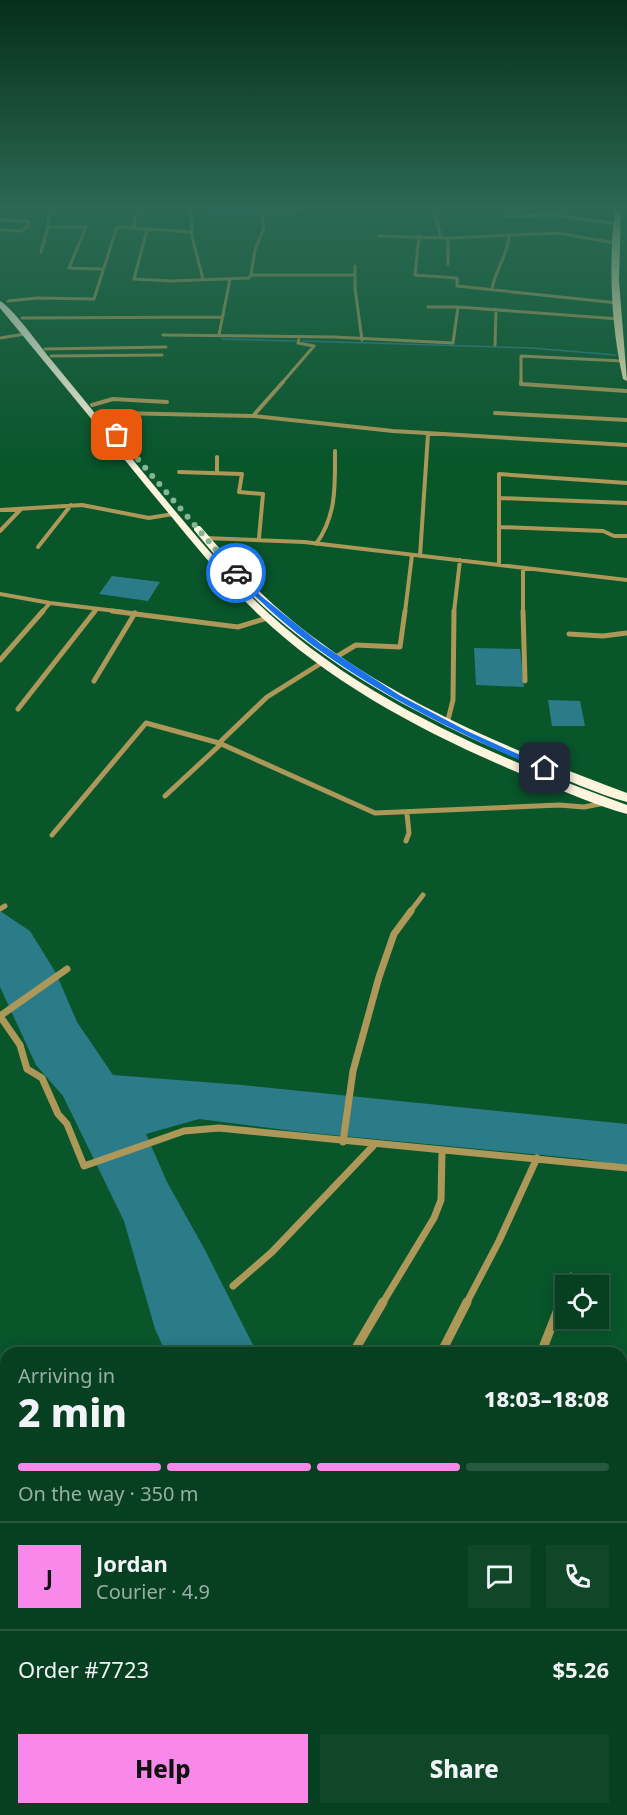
<!DOCTYPE html>
<meta charset="utf-8">
<style>
:root{--surface:#074020;--page:#104729;--text:#f1f3f6;--muted:#98afa5;--line:#28593e;--accent:#f888ea}
body{margin:0;font-family:"Noto Sans",sans-serif;background:var(--page);color:var(--text);height:100vh;display:flex;flex-direction:column;font-size:22px;white-space:nowrap}
*{box-sizing:border-box;margin:0}
p{font-size:20px;color:var(--muted)}
.icon{flex:none;width:33px;height:33px;fill:none;stroke:currentColor;stroke-width:2;stroke-linecap:round;stroke-linejoin:round}
.map{position:relative;flex:1;overflow:hidden}
.sheet{position:absolute;left:0px;top:1347px;width:627px;height:468px;display:flex;flex-direction:column;background:var(--surface);border-radius:18px 18px 0 0;box-shadow:0 3px 15px #0003,0 0 0 2px var(--line)}
.sheet>*{flex:none}
.tools{position:absolute;left:555px;top:1275px;display:grid;gap:12px}
.tools a{display:grid;place-items:center;width:54px;height:54px;border-radius:0px;background:var(--surface);box-shadow:0 3px 15px #0003,0 0 0 2px var(--line);font-size:30px}
.pin{position:absolute;display:grid;place-items:center;width:51px;height:51px;color:#fff;margin:-26px;border-radius:12px;box-shadow:0 3px 9px #0006}
.courier{position:absolute;display:grid;place-items:center;width:60px;height:60px;margin:-30px;border:4px solid #1a73e8;border-radius:50%;background:#fff;color:#222;box-shadow:0 2px 8px #0007}
.head em{font-style:normal;font-weight:800}
.head div{display:flex;flex-direction:column-reverse}
.head{display:flex;align-items:center;justify-content:space-between;height:102px;padding:0 18px}
h1{font-size:39px;font-weight:800;line-height:45px}
.bar{display:grid;grid-template-columns:repeat(4,1fr);gap:9px 6px;align-content:center;height:72px;padding:0 18px}
.bar i{height:8px;border-radius:4px;background:var(--line)}
.bar .on{background:var(--accent)}
.bar p{grid-column:span 4}
.line{display:flex;align-items:center;gap:15px;padding:0 18px;border-top:2px solid var(--line)}
.line div{flex:1}
.round{display:grid;place-items:center;flex:none;width:63px;height:63px;border-radius:0px;background:var(--page)}
.cta{display:flex;gap:12px;margin-top:auto;padding:12px 18px}
.cta a{flex:1;height:69px;border-radius:0px;background:var(--accent);color:#111;font-size:24px;font-weight:800;line-height:69px;text-align:center}
.cta a+a{background:var(--page);color:var(--text)}
.map>svg:first-child{display:block}
</style>
<div class="map">
<svg width="627" height="1815" viewBox="0 0 627 1815">
<rect width="100%" height="100%" fill="#09562b"/>
<path fill="#2b7b89" d="M210,207H260L263,215L211,216Z
M112,576L160,582L148,601L99,594Z
M474,648L520,649L524,687L476,685Z
M548,700L580,701L585,726H552Z
M0,911L30,931L56,973L77,1022L113,1075L242,1085L627,1124V1166L583,1159L301,1132L199,1119L146,1134L167,1182L205,1250L257,1353H166L155,1329L124,1221L63,1096L36,1065L0,987Z
M621,1728L627,1730V1815H546L532,1809H621Z"/>
<g fill="none" stroke-linecap="round" stroke-linejoin="round">
<path stroke="#2b7b89" stroke-width="1.5" d="M222,339L295,341
M303,341L531,348L616,355"/>
<path stroke="#ad9859" stroke-width="3" d="M49,207L48,227H86L69,268L102,269
M138,207L133,228L192,232
M191,207L192,237L203,279
M433,207L441,237
M262,213L303,210L300,207
M503,216L555,215L618,224
M0,220L28,221L29,225L21,231L0,230
M147,230L134,279L171,281L249,278L251,275H355
M379,236L448,238L558,233L615,243
M419,236L415,275L457,278V286L618,303
M448,238V264
M41,252L48,227
M355,266V288L362,340
M251,275L255,250L264,228L261,207
M492,289C495,270 508,255 509,236
M8,301L37,298L94,299L117,227L133,228
M458,307L619,319
M22,318L223,317
M163,335L334,337L453,343L458,307H428
M219,335L230,279
M0,338L25,334
M495,345L496,309
M45,349L166,347
M51,356L162,355
M282,383L314,346L298,343L299,337
M521,383V356L622,361"/>
<path stroke="#ad9859" stroke-width="4" d="M521,382V384L627,391
M92,405L113,399L167,402
M495,413L627,420
M253,416L393,431L627,445
M103,418L117,413L253,416L283,382
M217,457V472
M179,472L242,474L239,492L263,494L259,538
M499,498L627,503
M0,510L82,505L149,518L173,514
M499,527L603,531L614,536H627
M0,531L21,509
M205,538L304,542L627,580
M316,544C337,515 335,485 335,451
M38,547L71,505
M420,556L428,434
M499,565V474L627,483
M523,568V612
M0,594L50,603
M42,612L50,603L124,612
M94,612L97,609
M405,612L412,555
M454,612L460,560"/>
<path stroke="#ad9859" stroke-width="5" d="M112,611L238,627L267,618
M523,611L525,681
M569,634L603,636L627,633
M336,657L356,645L400,647L405,611
M0,660L43,611
M94,681L135,613
M18,709L95,611
M447,724L453,700L454,611
M219,743L375,813L559,805L584,807L605,803
M165,796L221,744
M52,835L146,723L219,743L267,697L323,662
M406,841L409,833L407,814
M0,909L5,906
M410,912L423,895"/>
<path stroke="#ad9859" stroke-width="7" d="M0,1016L20,1045L27,1069L42,1078L58,1114L67,1124L84,1166L184,1131L219,1128L627,1168
M0,1016L67,969
M343,1142L353,1071L379,977L394,934L411,911
M233,1286L272,1252L374,1145
M568,1286L571,1276
M382,1304L434,1218L441,1200L442,1151
M466,1304L499,1241L537,1158
M561,1304L566,1291"/>
<path stroke="#ad9859" stroke-width="9" d="M353,1353L383,1302
M441,1353L467,1302
M541,1353L561,1302
M621,1720L627,1723"/>
<path fill="#faeab9" fill-rule="evenodd" d="M615,207H621L619,281L627,381L623,379C613,335 610,289 612,244C612,232 615,219 615,207Z"/>
<path fill="#fcf4dc" fill-rule="evenodd" d="M0,301C14,309 41,348 53,362C110,431 165,501 224,568C329,688 481,752 627,805V814C597,806 567,792 538,781C439,740 338,690 259,615C218,576 183,530 146,486C98,427 49,367 0,308Z
M194,526H200C226,556 251,586 282,612C381,697 506,748 627,793V802C597,794 567,780 538,767C445,729 351,682 274,616C244,591 219,560 194,530Z"/>
</g>
<linearGradient id="sky" x2="0" y2="1"><stop stop-color="#052f18"/><stop offset="0.45" stop-color="#2c6855"/><stop offset="1" stop-color="#2c6855" stop-opacity="0"/></linearGradient>
<rect width="627" height="461" fill="url(#sky)"/>
<path fill="#1a73e8" d="M236,571L261,596L321,644L399,695L467,731L549,768L542,770C431,721 317,666 234,574Z"/>
<g fill="none" stroke-linecap="round" stroke-linejoin="round">
<path stroke="#84b595" stroke-width="6" stroke-dasharray="0 10.8" d="M117,435L236,573"/>
</g>
</svg>
<div class="tools">
<a><svg class="icon" aria-label="locate" viewBox="0 0 24 24"><circle cx="12" cy="12" r="6"/><path d="M12 2v4M12 18v4M2 12h4M18 12h4"/></svg></a>
</div>
<div class="pin" style="left:117px;top:435px;background:#ea580c"><svg class="icon" aria-label="bag" viewBox="0 0 24 24"><path d="M5 8h14l-1 12H6zM9 8a3 3 0 0 1 6 0"/></svg></div>
<div class="pin" style="left:545px;top:768px;background:#1f2937"><svg class="icon" aria-label="home" viewBox="0 0 24 24"><path d="M3 11l9-7 9 7M6 9v11h12V9"/></svg></div>
<div class="courier" style="left:236px;top:573px"><svg class="icon" aria-label="car" viewBox="0 0 24 24"><path d="M5 17H2v-5l4-1 3-4h7l3 4 3 1v5h-3M9 17h6M6 11h13"/><circle cx="7" cy="17" r="2"/><circle cx="17" cy="17" r="2"/></svg></div>
<section class="sheet">
<div class="head"><div><h1>2 min</h1><p>Arriving in</p></div><em>18:03–18:08</em></div>
<div class="bar"><i class="on"></i><i class="on"></i><i class="on"></i><i></i><p>On the way · 350 m</p></div>
<div class="line" style="height:108px"><b class="round" style="background:var(--accent);color:#111">J</b><div><b>Jordan</b><p>Courier · 4.9</p></div><a class="round"><svg class="icon" aria-label="chat" viewBox="0 0 24 24"><path d="M4 5h16v11H9l-5 4z"/></svg></a><a class="round"><svg class="icon" aria-label="phone" viewBox="0 0 24 24"><path d="M5 4h4l2 5-3 2q2 4 5 5l2-3 5 2v4C11 20 4 13 5 4z"/></svg></a></div>
<div class="line" style="height:78px"><div>Order #7723</div><b>$5.26</b></div>
<div class="cta"><a>Help</a><a>Share</a></div>
</section>
</div>
